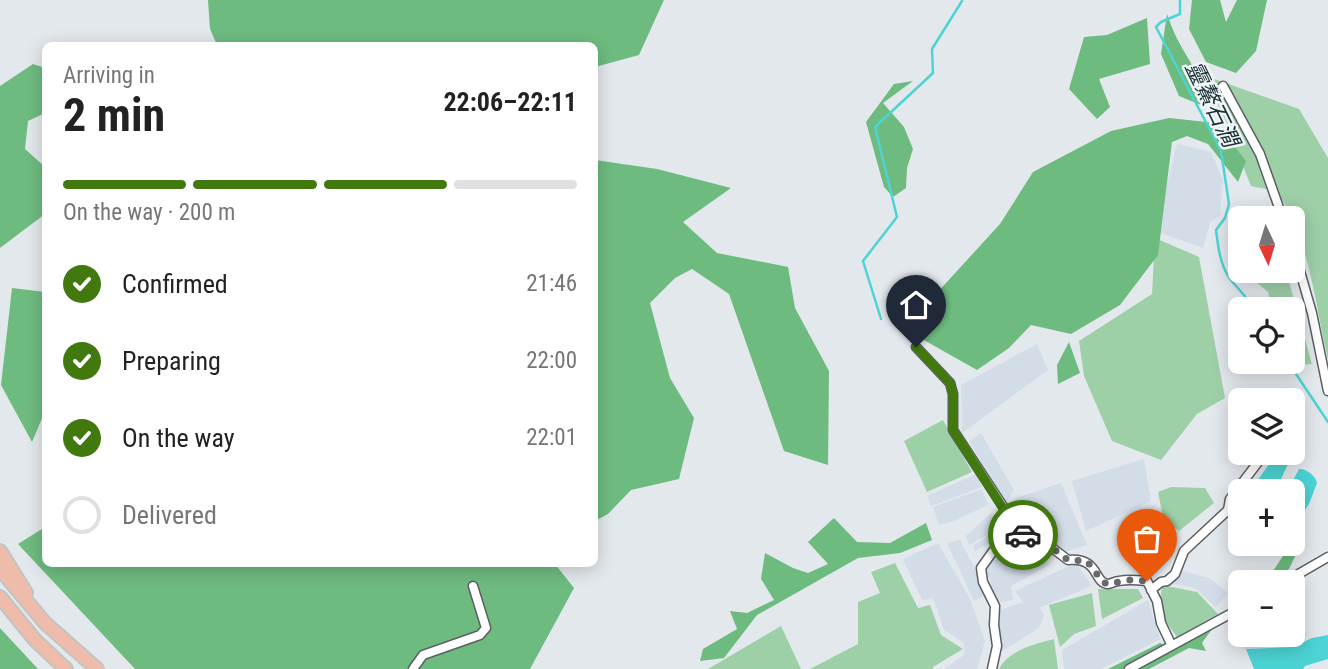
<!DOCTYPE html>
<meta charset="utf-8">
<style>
:root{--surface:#fff;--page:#f2f2f2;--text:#222;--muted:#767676;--line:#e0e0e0;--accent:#41790e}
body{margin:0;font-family:"Roboto Condensed","Noto Sans SC",sans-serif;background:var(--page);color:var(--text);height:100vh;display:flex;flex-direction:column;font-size:26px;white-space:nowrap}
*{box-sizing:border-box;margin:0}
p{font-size:23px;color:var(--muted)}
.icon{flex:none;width:38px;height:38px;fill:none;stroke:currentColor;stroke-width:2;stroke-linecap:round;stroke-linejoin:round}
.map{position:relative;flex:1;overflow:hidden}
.sheet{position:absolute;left:42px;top:42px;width:556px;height:525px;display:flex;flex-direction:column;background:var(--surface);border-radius:10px;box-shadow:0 4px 18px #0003}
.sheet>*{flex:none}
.needle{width:46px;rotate:176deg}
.fabs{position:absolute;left:1228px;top:206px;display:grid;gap:14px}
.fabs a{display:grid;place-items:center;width:77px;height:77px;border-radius:10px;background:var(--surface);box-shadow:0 4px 18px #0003;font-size:35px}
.pin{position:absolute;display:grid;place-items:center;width:60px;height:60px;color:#fff;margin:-72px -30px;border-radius:50% 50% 50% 0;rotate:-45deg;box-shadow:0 0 7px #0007}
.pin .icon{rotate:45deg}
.courier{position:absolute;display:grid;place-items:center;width:70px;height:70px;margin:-35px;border:5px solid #41790e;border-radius:50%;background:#fff;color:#222;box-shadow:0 2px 9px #0007}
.headline em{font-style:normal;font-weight:700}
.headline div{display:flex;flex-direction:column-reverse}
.headline{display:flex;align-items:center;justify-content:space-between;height:119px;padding:0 21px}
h1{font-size:46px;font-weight:700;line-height:52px}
.bar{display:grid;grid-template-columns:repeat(4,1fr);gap:10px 7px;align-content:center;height:84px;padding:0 21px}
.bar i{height:9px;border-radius:5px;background:var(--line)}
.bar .active{background:var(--accent)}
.bar p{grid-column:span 4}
ol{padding:0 21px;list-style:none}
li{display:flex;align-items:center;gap:21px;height:77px}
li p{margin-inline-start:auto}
li .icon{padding:7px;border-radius:50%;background:var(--accent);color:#fff;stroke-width:4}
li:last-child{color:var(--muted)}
li i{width:38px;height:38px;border:4px solid var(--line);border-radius:50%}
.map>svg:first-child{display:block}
</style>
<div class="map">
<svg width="1328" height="669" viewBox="0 0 1328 669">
<rect width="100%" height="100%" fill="#e3e8ed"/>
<path fill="#d3dde8" d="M1177,144L1211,152L1223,181L1220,216L1211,221L1203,248L1155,231Z
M1037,344L1048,370L962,433L961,385Z
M981,433L1014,490L1006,503L969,441Z
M1144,459L1151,501L1086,531L1072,481Z
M976,474L982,487L931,506L927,496Z
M1061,483L1087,545L1065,552L1037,524L1023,526L1014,499Z
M982,489L988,505L954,521L939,525L933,507Z
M991,513L999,527L1007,523L1013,530L975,551L973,546L999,528L969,545L966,536Z
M960,540L988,594L974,601L947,543Z
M938,543L970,599L985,641L977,669H944L964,655V643L944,630L933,598L922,600L903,559Z
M1020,545L1050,564L1011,586L1013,600L998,602L984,566Z
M1076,563L1092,586L1039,608L1044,615L1039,628L999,653L998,611L1023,602L1015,591Z
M1182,571L1209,578L1228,593L1216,607L1195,588L1173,584Z
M1148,600L1160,639L1101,669H1064L1062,650Z
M1295,611L1307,636L1288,645L1244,649L1238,627L1241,622V635H1293Z"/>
<path fill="#9ed0a8" d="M1206,76L1299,109L1328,158V360C1316,308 1308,231 1276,191L1251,186Z
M1155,238L1199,257L1225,398L1197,414L1161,460L1112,441L1084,376L1079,341L1152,294Z
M1243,271H1286L1312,364L1299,365L1293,360V310H1272L1268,292Z
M943,420L972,472L927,492L904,441Z
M1171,487L1205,488L1214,503L1179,531L1163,517L1158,492Z
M895,563L918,608L930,605L941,635L963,649L933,667V669H810L858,644V602L880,593L871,572Z
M1162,585L1197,592L1218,614L1177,637L1159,612Z
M1098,589H1138L1143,598L1102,619Z
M1092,593L1096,626L1074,634L1060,647L1049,605Z
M781,626L801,669H708Z
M1054,639L1058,669H999C1009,650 1035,644 1054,639Z"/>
<path fill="#6ebb7f" d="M208,0H664L639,55L595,67V46L217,45L210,29Z
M1192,0H1220L1226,22L1237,0H1267L1256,51L1236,73L1206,62L1189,29Z
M1167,14C1171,25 1175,36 1181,46C1194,69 1202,77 1201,105L1179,96L1161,54Z
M1147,18L1150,64L1099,79L1110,107L1097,119L1069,89L1084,37L1107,35Z
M33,64L45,68V113L28,121L25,149L45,167V214L0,248V86Z
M913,81L883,103L904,127L913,149L907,168L906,188L893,197L884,187L866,122L894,84Z
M1169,118L1216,123L1246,161L1238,182L1208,144L1187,136L1172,142L1158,255L1120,305L1071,334L1031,325L1009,348L977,370L922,339L924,307L1000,224L1033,172L1111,131Z
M595,160L657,169L731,188L683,222L717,253L788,267L795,308L829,371L828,465L784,451L729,294L692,269L675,278L650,303L670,378L694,418L679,479L631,490L608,514L595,521Z
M12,288L45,292V411L32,442L1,385Z
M1069,342L1080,373L1058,384L1057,365Z
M834,518L857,542L890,543L926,523L932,540L900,553L858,558L757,615L724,658L700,661L703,649L737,629L730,611L747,613L774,600L761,579L765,553L793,568L808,573L828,564L808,542Z
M45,527L46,564H555L574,588L530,669H135L18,544Z
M1302,542L1289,569L1279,576L1278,583H1260L1269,577L1291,544Z
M0,628L38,669H0Z
M1212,629L1202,643L1206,651L1189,648L1149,669H1108L1160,643L1173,648Z"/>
<path fill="#4cd4d4" d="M1279,459H1285L1288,464L1275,492H1249L1270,463Z
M1299,469C1306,468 1316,476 1317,483L1309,504L1293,527V492H1287Z
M1328,635V659L1305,666L1303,669H1254L1246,649L1293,647L1312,638Z"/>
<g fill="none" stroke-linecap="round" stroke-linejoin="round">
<path stroke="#4cd4d4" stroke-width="2.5" d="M1180,0V14L1161,22L1156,27L1221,151L1229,204L1225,218L1216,230C1218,246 1220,265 1230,279C1239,290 1248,298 1255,310
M881,319L863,261L897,217L875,127L933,73L932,49L962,1
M1288,362L1328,422"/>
<g stroke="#5b5f64" stroke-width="11">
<path id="minor" d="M1223,86L1260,154L1283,219
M1293,247L1312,313L1328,391
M916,347L950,383L953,394V430L1021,534L1028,537H1038L1068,560C1100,557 1093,583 1108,584C1111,584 1115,581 1119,581C1128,579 1137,580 1147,581L1157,601L1161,623L1171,644
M1283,583L1328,557
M1151,590L1161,582L1167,581L1175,574L1184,551L1228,510L1230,499L1265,453
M413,669L423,655L480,635L486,628L473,586
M992,669L997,646L994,625L995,606L983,582L981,568L996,547L1021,534
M1129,669L1241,608"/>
</g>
<g stroke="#c2c3c3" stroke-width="16">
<path id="highway" d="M0,551L26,593
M0,569L45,623L97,669
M0,597L35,640L66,669"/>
</g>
<use href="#minor" stroke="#fff" stroke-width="8"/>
<use href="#highway" stroke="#efbcab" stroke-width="12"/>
</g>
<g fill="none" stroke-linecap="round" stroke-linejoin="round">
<path stroke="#686b6e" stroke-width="7" stroke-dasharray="0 12.6" d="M1023,535L1038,537L1068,560L1087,561L1103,582L1107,584L1130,580L1147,581"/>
<path stroke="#41790e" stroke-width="9" d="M916,347L950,383L953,394V430L1013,524L1023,535"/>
</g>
<g text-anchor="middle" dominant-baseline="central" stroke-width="5" stroke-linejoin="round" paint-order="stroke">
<g font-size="23" font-style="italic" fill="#1a3131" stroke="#f0f5fa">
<text transform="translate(1212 104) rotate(64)">靈鰲石澗</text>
</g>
</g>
</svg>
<div class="fabs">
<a><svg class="needle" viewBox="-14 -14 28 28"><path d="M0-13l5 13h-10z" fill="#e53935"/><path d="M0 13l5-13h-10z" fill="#767676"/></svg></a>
<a><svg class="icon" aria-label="locate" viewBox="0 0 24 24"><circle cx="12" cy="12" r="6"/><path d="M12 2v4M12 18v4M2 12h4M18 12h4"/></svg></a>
<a><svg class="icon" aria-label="layers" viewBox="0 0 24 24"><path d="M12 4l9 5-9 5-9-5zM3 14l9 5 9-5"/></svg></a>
<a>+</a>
<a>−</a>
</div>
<div class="pin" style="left:1147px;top:581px;background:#ea580c"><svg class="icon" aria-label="bag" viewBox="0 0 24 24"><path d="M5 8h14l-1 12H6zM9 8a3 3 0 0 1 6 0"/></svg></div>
<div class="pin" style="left:916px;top:347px;background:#1f2937"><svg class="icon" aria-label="home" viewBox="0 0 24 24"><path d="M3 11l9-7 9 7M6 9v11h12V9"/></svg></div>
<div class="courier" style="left:1023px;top:535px"><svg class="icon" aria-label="car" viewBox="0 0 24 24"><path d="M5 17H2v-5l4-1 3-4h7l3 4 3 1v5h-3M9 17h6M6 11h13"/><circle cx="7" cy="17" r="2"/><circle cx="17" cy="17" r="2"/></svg></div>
<section class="sheet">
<div class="headline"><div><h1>2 min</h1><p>Arriving in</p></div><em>22:06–22:11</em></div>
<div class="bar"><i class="active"></i><i class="active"></i><i class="active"></i><i></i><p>On the way · 200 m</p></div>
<ol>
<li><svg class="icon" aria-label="check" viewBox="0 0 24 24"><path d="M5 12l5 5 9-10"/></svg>Confirmed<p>21:46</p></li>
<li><svg class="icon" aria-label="check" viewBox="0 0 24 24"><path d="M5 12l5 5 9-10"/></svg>Preparing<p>22:00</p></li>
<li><svg class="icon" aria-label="check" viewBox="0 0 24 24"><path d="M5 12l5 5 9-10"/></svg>On the way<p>22:01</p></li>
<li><i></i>Delivered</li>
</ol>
</section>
</div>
